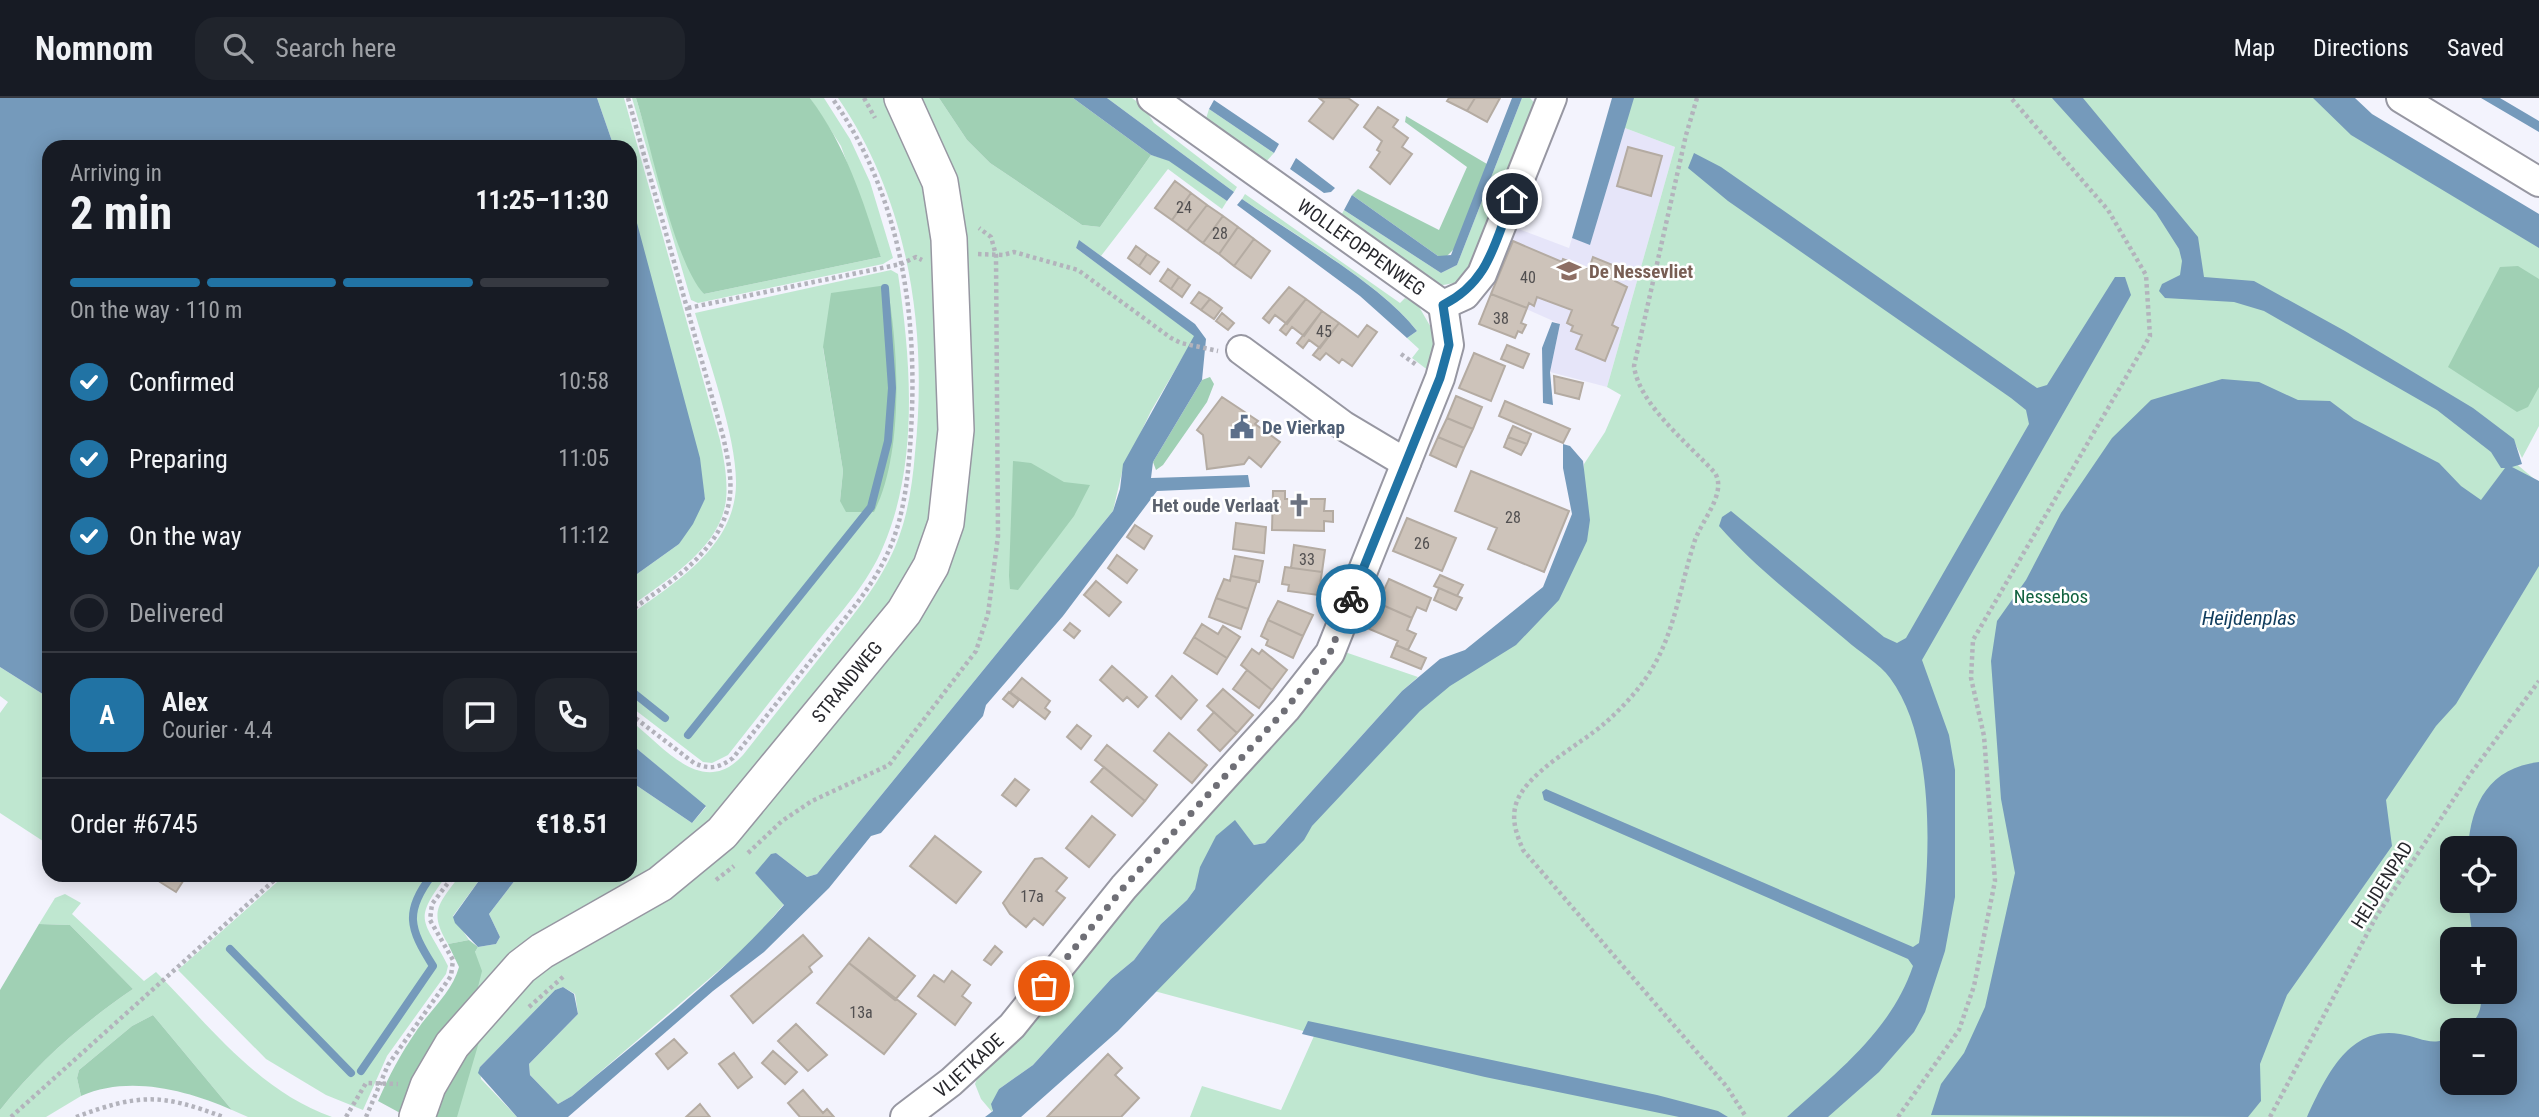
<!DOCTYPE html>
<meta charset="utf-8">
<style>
:root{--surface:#171b24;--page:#20242c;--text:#f1f3f6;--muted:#9ea1a6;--line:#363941;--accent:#2173a4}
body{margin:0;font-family:"Roboto Condensed",sans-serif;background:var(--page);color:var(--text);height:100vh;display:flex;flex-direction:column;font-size:26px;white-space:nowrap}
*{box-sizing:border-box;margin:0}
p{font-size:23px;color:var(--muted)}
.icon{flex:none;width:38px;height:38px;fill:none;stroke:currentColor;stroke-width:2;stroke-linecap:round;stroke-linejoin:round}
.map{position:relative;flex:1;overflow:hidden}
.drawer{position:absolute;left:42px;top:42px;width:595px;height:742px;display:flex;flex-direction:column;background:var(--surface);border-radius:21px;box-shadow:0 4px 18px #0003}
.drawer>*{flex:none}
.fabs{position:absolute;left:2440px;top:738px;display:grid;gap:14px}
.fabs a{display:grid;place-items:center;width:77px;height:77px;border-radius:14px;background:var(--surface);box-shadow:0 4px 18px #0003;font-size:35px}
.pin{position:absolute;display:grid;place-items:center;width:60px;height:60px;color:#fff;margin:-30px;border:4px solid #fff;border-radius:50%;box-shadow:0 2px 7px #0007}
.courier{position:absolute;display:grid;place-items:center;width:70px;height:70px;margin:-35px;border:5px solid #2173a4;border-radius:50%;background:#fff;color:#222;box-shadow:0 2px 9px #0007}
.summary em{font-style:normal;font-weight:700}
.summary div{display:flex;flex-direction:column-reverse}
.summary{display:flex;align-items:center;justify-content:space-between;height:119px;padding:0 28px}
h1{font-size:46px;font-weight:700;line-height:52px}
.bar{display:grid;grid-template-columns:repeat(4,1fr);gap:10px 7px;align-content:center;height:84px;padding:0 28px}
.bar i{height:9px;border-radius:5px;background:var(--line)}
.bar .on{background:var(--accent)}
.bar p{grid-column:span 4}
.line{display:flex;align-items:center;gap:18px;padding:0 28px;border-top:2px solid var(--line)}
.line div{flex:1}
.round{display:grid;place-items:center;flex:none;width:74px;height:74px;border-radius:21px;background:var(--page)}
ol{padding:0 28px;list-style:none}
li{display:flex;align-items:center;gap:21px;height:77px}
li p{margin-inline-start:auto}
li .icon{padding:7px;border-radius:50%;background:var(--accent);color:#fff;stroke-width:4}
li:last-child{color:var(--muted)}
li i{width:38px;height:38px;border:4px solid var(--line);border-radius:50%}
header{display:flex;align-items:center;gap:42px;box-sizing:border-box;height:98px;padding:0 35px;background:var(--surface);border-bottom:2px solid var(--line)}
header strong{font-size:33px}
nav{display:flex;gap:38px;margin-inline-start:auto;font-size:24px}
.search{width:490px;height:63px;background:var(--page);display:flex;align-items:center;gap:18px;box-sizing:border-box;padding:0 24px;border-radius:21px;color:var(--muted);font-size:26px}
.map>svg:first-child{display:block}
</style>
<header>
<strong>Nomnom</strong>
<div class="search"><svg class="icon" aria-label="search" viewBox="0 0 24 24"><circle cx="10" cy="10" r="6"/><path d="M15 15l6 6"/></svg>Search here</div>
<nav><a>Map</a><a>Directions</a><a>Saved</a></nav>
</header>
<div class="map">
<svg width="2539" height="1019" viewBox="0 0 2539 1019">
<rect width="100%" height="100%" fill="#f3f3fd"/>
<path fill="#e6e5f9" d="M1625,30L1675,49L1607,289L1550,274L1560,226L1490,195L1516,130L1569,150L1572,140L1590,146Z"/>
<path fill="#bfe7d0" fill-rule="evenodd" d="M597,0H624L720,342C724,361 728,382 726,402C720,451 666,482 630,509V481L679,446L705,401L630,99V49H614Z
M632,0H636L681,152L704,196L881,159L841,48L810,0H824L850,41L870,84L893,160L883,166L698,205L691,202Z
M838,0H888L934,104L942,385L913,479L700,743L476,897L475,854L478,849L496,846L500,839L489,816L519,777H630V683L692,725L706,709L630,645V622C665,650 703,701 743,657C771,621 800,585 828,549C850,521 873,494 889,462C906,429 912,392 915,355C928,233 909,103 838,0Z
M912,0H939L967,42L990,65L1082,127L1100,129L1151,57L1169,62L1227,103L1222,111L1168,71L1101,158L1080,143L1076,150L1195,238L1151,313L1122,374L1113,413L817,776L807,779L776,755L755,775L784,806L751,845L572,998L558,1006L530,977L529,966L578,916L575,896L563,889L555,892L480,969L481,981L517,1019H435L481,938L550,861L615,823L911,522L967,331Z
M1107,0H1132L1143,8L1154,25L1237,89L1234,94Z
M1522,0H1530L1537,8L1479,159L1459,184L1433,189L1337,125L1344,112L1441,175L1457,167Z
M1624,0H2332L2539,131V328L2522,360L2515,345L2507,358L2539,385V1019H1190L1202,988L1281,1012L1314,938L1318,937L1143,890L1385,631L1507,543L1574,461L1584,366L1605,334L1621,297L1607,289L1675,49L1625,30ZM2452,751H2504V803H2452ZM2452,842H2504V894H2452ZM2452,933H2504V985H2452Z
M1209,11L1274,55L1263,67L1205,24Z
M1245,96L1400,205L1405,200L1418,207L1433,233L1436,246L1429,273L1412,260L1419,251L1407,240L1417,233C1382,187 1292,135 1242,101Z
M891,172L898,176C911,262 919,366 883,449C868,485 841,514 817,544C787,582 758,619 728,657L712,665L703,664L630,608V517C659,496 694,474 715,445C728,428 736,407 736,386C737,340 708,261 695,215ZM887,187L896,288L890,363L840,403L843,373L823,250Z
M1339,552L1418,579L1402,593L1265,745L1254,747L1235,723L1216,739L1195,791L1187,802L1161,826L1134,862L1111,881L1033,967L999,991L992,1014L981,1001L975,986L977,981L1015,941Z
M0,569L49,600V747L0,715V615L8,604L0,598Z
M285,777H447C411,825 424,820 448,868L446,876L387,958L363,1012L326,997L266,961L178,872Z
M460,777H483L453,818L469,842L448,846C428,813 439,806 460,777Z
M65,796L81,805L72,816L144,883L156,874C210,928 258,993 332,1019H248L232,1012L153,917L132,928L79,972L77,980L81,998L46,1019H0V1012C39,963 82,926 133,891L70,827L39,826L55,800Z"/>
<path fill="#a0d0b4" d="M636,0H810C846,48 863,102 881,159L704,196C674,164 651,47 636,0Z
M939,0H1073L1151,57L1100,129L1082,127L990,65L967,42Z
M1406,18L1487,66L1455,150L1446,159L1438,158L1352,97L1358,91L1439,132L1467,69L1405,24Z
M2518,168L2539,181V289L2528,309L2517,314L2448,269L2500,169Z
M887,187C899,250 904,356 874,414H846L840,403L843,373L823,249L831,195Z
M1210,279L1214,286L1207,304L1163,367L1156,372L1153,364L1202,282Z
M1013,363L1031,365L1064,384L1090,387L1074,418L1018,492L1010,491L1009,478Z
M39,826L70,827L133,891C82,926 39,963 0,1012V892Z
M469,842L478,849L475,854L482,873L476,897L481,937L457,1019H401L402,1016L378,1003C389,978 401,955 417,932C432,910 452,894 459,869L448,846Z
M153,917L232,1012C186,992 129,977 81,998L77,980L79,972L132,928Z"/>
<path fill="#759abb" d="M0,0H597L614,49H49V600L0,569Z
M1073,0H1107L1234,94L1227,103L1169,63L1151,57Z
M1512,0H1522L1457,167L1441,175L1344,112L1352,97L1438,158L1451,157Z
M1612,0H1634L1590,147L1572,140Z
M2052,0H2083L2198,139L2204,179L2254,183L2345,233L2473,310L2514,341L2522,366L2512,369L2539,383V468L2456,606L2436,628L2386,702L2392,748L2287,897L2260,966L2261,1003L2248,1019L1931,1017L1941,986L1964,955L1985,909L2015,775L2001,701L1991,563L1997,523L2026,482L2061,415L2112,340L2151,302L2222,281L2259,284L2298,302L2330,303L2354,321L2439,365L2461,388L2481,402L2505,370H2501L2491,354L2437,312L2264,213L2234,204L2165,200L2159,193L2162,186L2180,177L2182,163L2179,151L2156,115Z
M2313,0H2355L2372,16L2539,116V150L2351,37Z
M2481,0H2500L2539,23V34Z
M1214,2L1279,46L1274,55L1209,11Z
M1694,55L1721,69L2037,290L2047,287L2115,179H2125L2131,197L1922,562L1949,637L1955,672V799L1945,853L1925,914L1914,934L1879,974L1828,1019H1787C1837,974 1891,933 1913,868L1908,861L1544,702L1542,694L1546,691L1913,849L1919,845C1931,771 1937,643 1890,580C1880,566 1859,554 1846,542C1802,505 1757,471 1719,428L1722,419L1731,413L1884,539L1897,545L1906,540L2029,326L2026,312L2011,300L1728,103L1688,70Z
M1296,60L1335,90L1331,94L1324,95L1290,71Z
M630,99L700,360L705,401L693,426L679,446L630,481Z
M1242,101C1292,136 1381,186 1417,233L1407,240L1360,198L1237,107Z
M1079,142L1195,226L1206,241L1202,282L1153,364L1151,380L1248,377L1250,389L1157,393L1063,518L986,607L983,618L881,735L871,738L829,790L764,854L713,893L568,1019H517L478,975L480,969L555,892L563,889L574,896L578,916L529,966L530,977L558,1006L572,998C644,937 722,878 784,807L755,775L771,756L776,755L807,779L817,776L1113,413L1120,391L1123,366L1194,238L1076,150Z
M1552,224L1560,226L1550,274L1553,307L1543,305L1542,250Z
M1563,346L1570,348L1583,363L1590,422L1587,443L1559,502L1516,547L1450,588L1420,613L1312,728L1304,742L1118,933L1021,1019H985L993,1013L991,1006L999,991L1033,967L1111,881L1134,862L1161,826L1187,802L1195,791L1200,769L1216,738L1235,722L1254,747L1265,745L1402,593L1440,561L1465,552L1543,489L1572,416L1563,370Z
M630,645L706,708L692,725L630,683Z
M2539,664V1019H2307C2325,981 2348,927 2400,936C2421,939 2432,950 2452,938V985H2504V933H2460C2478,922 2482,915 2481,894H2504V842H2473L2468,803H2504V751H2468C2471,704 2490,670 2539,664Z
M483,777H519L489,816L500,839L496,846L478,849L455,825L453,819Z
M1308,923L1657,997L1718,1013L1728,1019H1679L1485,979L1302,936Z"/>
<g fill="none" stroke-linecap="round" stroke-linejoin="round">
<path stroke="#759abb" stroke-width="8" d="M630,592L665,620
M688,637L871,409L888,343L892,290L885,190
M230,851L351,975
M361,973L433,868C409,830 404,814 432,777"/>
</g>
<path fill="#cdc3ba" stroke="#b4aba2" stroke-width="2" d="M1319,0H1348L1358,7L1333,41L1309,23L1324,4Z
M1449,0H1475L1467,13L1447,3Z
M1475,0H1500L1487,24L1467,13Z
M1378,9L1398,22L1393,29L1408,40L1402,49L1412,56L1390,86L1370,69L1380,54L1377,52L1382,43L1364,29Z
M1628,49L1662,58L1651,98L1617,88Z
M1175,83L1191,95L1172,122L1155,110Z
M1191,95L1207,107L1187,133L1172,122Z
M1207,107L1223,118L1203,145L1187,133Z
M1223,118L1238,129L1219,156L1203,145Z
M1238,129L1254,141L1234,168L1219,156Z
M1254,141L1270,153L1251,180L1234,168Z
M1513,143L1562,164L1563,161L1589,171L1593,159L1620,170L1615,183L1627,189L1612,227L1618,230L1605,263L1576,251L1582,237L1571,233L1573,228L1567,225L1572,212L1537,199L1534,208L1529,205L1527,210L1491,196Z
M1136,148L1147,156L1139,168L1128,160Z
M1147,156L1159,164L1150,176L1139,168Z
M1168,171L1179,179L1171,191L1160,183Z
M1179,179L1190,187L1182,199L1171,191Z
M1289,189L1306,201L1287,226L1275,217L1269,225L1263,220Z
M1199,194L1210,201L1201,212L1191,205Z
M1491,196L1527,210L1521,225L1526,227L1522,235L1518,233L1515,240L1479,226Z
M1210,201L1222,210L1214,221L1201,212Z
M1306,201L1322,213L1304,238L1292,229L1286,237L1280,232Z
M1322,213L1339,225L1320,250L1309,242L1303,250L1297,245Z
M1222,215L1234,225L1228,232L1216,223Z
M1339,225L1358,239L1367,227L1377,234L1352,268L1342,261L1339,265L1326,255L1320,262L1313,257Z
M1507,247L1529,256L1523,270L1501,261Z
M1474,255L1505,268L1491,303L1459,290Z
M1554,278L1583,285L1579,301L1555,295Z
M1456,298L1482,309L1473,331L1447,320Z
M1222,299L1258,323L1255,326L1280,344L1261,369L1249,359L1244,366L1207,371L1203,337L1197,332Z
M1505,303L1570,331L1563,345L1499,318Z
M1447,320L1473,331L1464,350L1438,339Z
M1513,328L1531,336L1527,346L1508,339Z
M1438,339L1464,350L1456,369L1430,357Z
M1508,339L1527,346L1521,357L1504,349Z
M1471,373L1569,413L1544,474L1488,451L1497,430L1455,413Z
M1273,393H1285V401H1325L1324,413H1333V424L1324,423V433L1272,432Z
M1407,420L1456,440L1442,473L1393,453Z
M1236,425L1266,429L1264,455L1233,451Z
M1135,427L1152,438L1144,451L1127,439Z
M1294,447L1325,452L1322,474L1291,470Z
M1117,457L1137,472L1127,485L1108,470Z
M1235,458L1263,463L1259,484L1231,478Z
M1285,469L1322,474L1318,497L1288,493L1289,487L1282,486Z
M1440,477L1463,487L1457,498L1434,488Z
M1231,478L1257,483L1248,511L1216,500L1224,481L1230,483Z
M1389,481L1431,500L1426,513L1417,509L1412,520L1378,505Z
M1096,483L1121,504L1109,518L1084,497Z
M1439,490L1462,500L1456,512L1434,502Z
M1216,500L1248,511L1241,531L1209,519Z
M1278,503L1313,517L1303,538L1268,522Z
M1378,505L1412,520L1407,532L1416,536L1408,552L1396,547L1398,543L1367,530Z
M1268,522L1303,538L1293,560L1266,547L1268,542L1261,538Z
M1070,525L1080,533L1074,540L1064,532Z
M1202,526L1218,536L1223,528L1240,539L1227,560L1194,539Z
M1194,539L1227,560L1217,576L1184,555Z
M1396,547L1426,560L1421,571L1391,559Z
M1252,551L1259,556L1262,552L1287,572L1272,592L1241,567Z
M1112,568L1147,599L1138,609L1127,599L1123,603L1100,582Z
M1247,572L1272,592L1259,610L1233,591Z
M1172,578L1197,602L1181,621L1156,598Z
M1022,580L1050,603L1045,610L1050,614L1045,621L1010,594Z
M1223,591L1253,617L1237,635L1207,608Z
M1009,594L1019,602L1013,609L1003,601Z
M1214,614L1237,635L1220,653L1198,632Z
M1077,627L1091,638L1081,651L1067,639Z
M1169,635L1207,667L1192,685L1154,653Z
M1107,647L1157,687L1145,703L1095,662Z
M1104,669L1145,703L1132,718L1091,684Z
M1015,681L1029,692L1016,708L1002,697Z
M1092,718L1115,737L1089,769L1066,750Z
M935,738L981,774L956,805L910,768Z
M1042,760L1067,780L1056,793L1065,800L1043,827L1034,820L1026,829L1010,816L1003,805L1035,761Z
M149,777H187L176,794Z
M803,837L822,858L809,869L812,874L753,925L731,898Z
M869,840L915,878L895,902L849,865Z
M995,848L1002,854L991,867L984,862Z
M849,865L916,916L884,956L817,905Z
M952,873L970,887L962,898L971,905L955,927L918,898L934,877L944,884Z
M796,926L827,957L808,973L778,943Z
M674,941L687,955L668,971L656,956Z
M773,953L797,974L785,986L762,965Z
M734,955L752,979L738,990L719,966Z
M1108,956L1122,970L1115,977L1139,1000L1121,1019H1047Z
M803,992L823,1015L827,1011L834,1019H800L788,1005Z
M700,1006L710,1019H686Z"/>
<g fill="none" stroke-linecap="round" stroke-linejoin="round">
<g stroke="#9797a2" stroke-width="32">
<g id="minor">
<path id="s1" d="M1152,0L1443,207"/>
<path d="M2401,0L2539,84"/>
<path d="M1443,207L1465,197L1482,176L1552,0"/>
<path d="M1241,252L1344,328L1406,365"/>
<path id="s2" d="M905,1019L951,984L1012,928L1124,789L1286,611L1330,555L1440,280L1449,247L1443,207"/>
</g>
</g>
<g stroke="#9797a2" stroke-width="38">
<g id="tertiary">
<path id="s3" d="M417,1019L428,988L452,947L521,869L542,853L660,786L722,735L904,514L931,468L946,425L956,332L949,141L940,84L902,0"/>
</g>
</g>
<path stroke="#b3b3bc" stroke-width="4.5" stroke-dasharray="3.5 3.5" stroke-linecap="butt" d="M628,0L723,338C727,357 732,377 730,397C725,451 670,484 630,513
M864,0L875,20
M1697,0L1686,37L1634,268C1639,307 1689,346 1715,375C1727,395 1702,422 1695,442C1680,487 1675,537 1648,577C1636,595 1621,611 1605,625C1580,647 1526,674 1516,706C1511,723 1517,737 1523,752L1727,989L1746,1019
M978,156L1003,157L1014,154L1078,172L1171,240L1181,245L1218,253
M688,210L901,166L916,159L922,162
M1401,256L1418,268
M630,616L694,665C710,672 719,670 733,660C764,621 795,582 826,544C849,515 874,487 889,452C905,416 909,372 911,333C918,217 901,97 832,0
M748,755L782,723L812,703L889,667L976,553L988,516L998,438L996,157L991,139L979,130
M716,782L734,768
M529,909L564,878
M11,1019L280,777
M76,1019C138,996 161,995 223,1019
M346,1019L366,985L398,986
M366,1019L388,967L451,878L453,862L430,822L432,806L454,777
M1898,1019L1959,932L1974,888L1995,783L1984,638L1971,580L1973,542L2150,238L2146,177L2108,112L2011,0
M2270,1019L2376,819L2469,678L2539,583"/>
<use href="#minor" stroke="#fff" stroke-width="28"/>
<use href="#tertiary" stroke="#fff" stroke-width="35"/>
</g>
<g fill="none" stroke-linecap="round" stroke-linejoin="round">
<path stroke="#6f6f76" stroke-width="7" stroke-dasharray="0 12.6" d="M1044,888L1124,789L1286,611L1330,555L1351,501"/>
<path stroke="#2173a4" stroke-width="9" d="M1351,501L1440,280L1449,247L1443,207C1489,184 1494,146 1512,101"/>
</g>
<defs>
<g id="school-bare" transform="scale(1.89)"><path d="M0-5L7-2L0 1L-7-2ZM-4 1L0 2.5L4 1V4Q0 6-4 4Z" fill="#8d6e63" stroke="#fff" stroke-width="2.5" paint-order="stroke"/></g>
<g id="civic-bare" transform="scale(1.89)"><path d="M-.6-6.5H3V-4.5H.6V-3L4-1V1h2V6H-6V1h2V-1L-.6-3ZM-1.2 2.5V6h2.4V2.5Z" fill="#5c6f8a" stroke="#fff" stroke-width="2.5" paint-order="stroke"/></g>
<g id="church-bare" transform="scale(1.89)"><path d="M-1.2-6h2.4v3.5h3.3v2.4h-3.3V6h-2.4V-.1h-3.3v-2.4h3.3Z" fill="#6b7280" stroke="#fff" stroke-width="2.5" paint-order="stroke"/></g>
</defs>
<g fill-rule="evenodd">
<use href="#school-bare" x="1569" y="173"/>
<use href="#civic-bare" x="1242" y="329"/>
<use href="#church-bare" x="1299" y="407"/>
</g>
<g text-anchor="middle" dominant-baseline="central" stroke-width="5" stroke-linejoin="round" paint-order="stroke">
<g font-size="16" fill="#514f50">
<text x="1184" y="109">24</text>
<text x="1220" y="135">28</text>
<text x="1528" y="179">40</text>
<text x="1501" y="220">38</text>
<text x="1324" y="233">45</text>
<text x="1513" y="419">28</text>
<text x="1422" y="445">26</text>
<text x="1307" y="461">33</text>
<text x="1032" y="798">17a</text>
<text x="861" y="914">13a</text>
</g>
<g font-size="19" fill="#28282d" stroke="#fff">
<text stroke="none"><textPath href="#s1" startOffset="257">WOLLEFOPPENWEG</textPath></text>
<text stroke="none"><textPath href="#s3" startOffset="623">STRANDWEG</textPath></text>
<text transform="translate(2382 787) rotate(-58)">HEIJDENPAD</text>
<text stroke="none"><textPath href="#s2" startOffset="82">VLIETKADE</textPath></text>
</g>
<g font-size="19" font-weight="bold" fill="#785e54" stroke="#fff" text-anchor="start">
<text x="1589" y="173">De Nessevliet</text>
</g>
<g font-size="19" font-weight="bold" fill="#4e5e75" stroke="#fff" text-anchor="start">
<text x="1262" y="329">De Vierkap</text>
</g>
<g font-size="19" font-weight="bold" fill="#5b616d" stroke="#fff" text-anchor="end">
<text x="1279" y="407">Het oude Verlaat</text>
</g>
<g font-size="19" fill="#126240" stroke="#fff">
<text x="2051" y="498">Nessebos</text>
</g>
<g font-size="21" font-style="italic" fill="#133f60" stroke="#fff">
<text x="2249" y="520">Heijdenplas</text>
</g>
</g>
</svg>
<div class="fabs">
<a><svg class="icon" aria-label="locate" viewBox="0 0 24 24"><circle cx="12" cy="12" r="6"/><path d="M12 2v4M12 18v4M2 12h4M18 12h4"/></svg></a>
<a>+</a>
<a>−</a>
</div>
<div class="pin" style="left:1044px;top:888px;background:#ea580c"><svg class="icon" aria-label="bag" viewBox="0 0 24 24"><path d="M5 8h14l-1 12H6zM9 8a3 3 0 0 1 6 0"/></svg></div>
<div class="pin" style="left:1512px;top:101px;background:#1f2937"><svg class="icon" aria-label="home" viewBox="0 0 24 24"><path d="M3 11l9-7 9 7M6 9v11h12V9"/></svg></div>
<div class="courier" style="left:1351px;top:501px"><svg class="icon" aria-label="bike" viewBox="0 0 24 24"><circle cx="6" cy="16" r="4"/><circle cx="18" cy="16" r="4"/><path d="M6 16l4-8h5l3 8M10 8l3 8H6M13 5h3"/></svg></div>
<section class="drawer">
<div class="summary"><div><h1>2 min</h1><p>Arriving in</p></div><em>11:25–11:30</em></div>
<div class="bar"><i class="on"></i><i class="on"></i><i class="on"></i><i></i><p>On the way · 110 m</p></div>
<ol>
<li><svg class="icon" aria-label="check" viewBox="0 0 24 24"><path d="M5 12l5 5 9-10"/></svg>Confirmed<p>10:58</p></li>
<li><svg class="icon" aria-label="check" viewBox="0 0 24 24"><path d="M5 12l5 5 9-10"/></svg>Preparing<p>11:05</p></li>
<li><svg class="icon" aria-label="check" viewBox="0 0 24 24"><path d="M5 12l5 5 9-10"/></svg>On the way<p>11:12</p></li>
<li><i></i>Delivered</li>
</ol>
<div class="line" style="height:126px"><b class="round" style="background:var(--accent);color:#fff">A</b><div><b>Alex</b><p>Courier · 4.4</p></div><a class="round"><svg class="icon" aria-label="chat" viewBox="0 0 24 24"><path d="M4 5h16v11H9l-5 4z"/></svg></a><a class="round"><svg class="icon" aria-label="phone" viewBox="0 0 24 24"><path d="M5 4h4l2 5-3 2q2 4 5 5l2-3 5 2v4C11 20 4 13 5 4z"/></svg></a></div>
<div class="line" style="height:91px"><div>Order #6745</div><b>€18.51</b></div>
</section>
</div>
